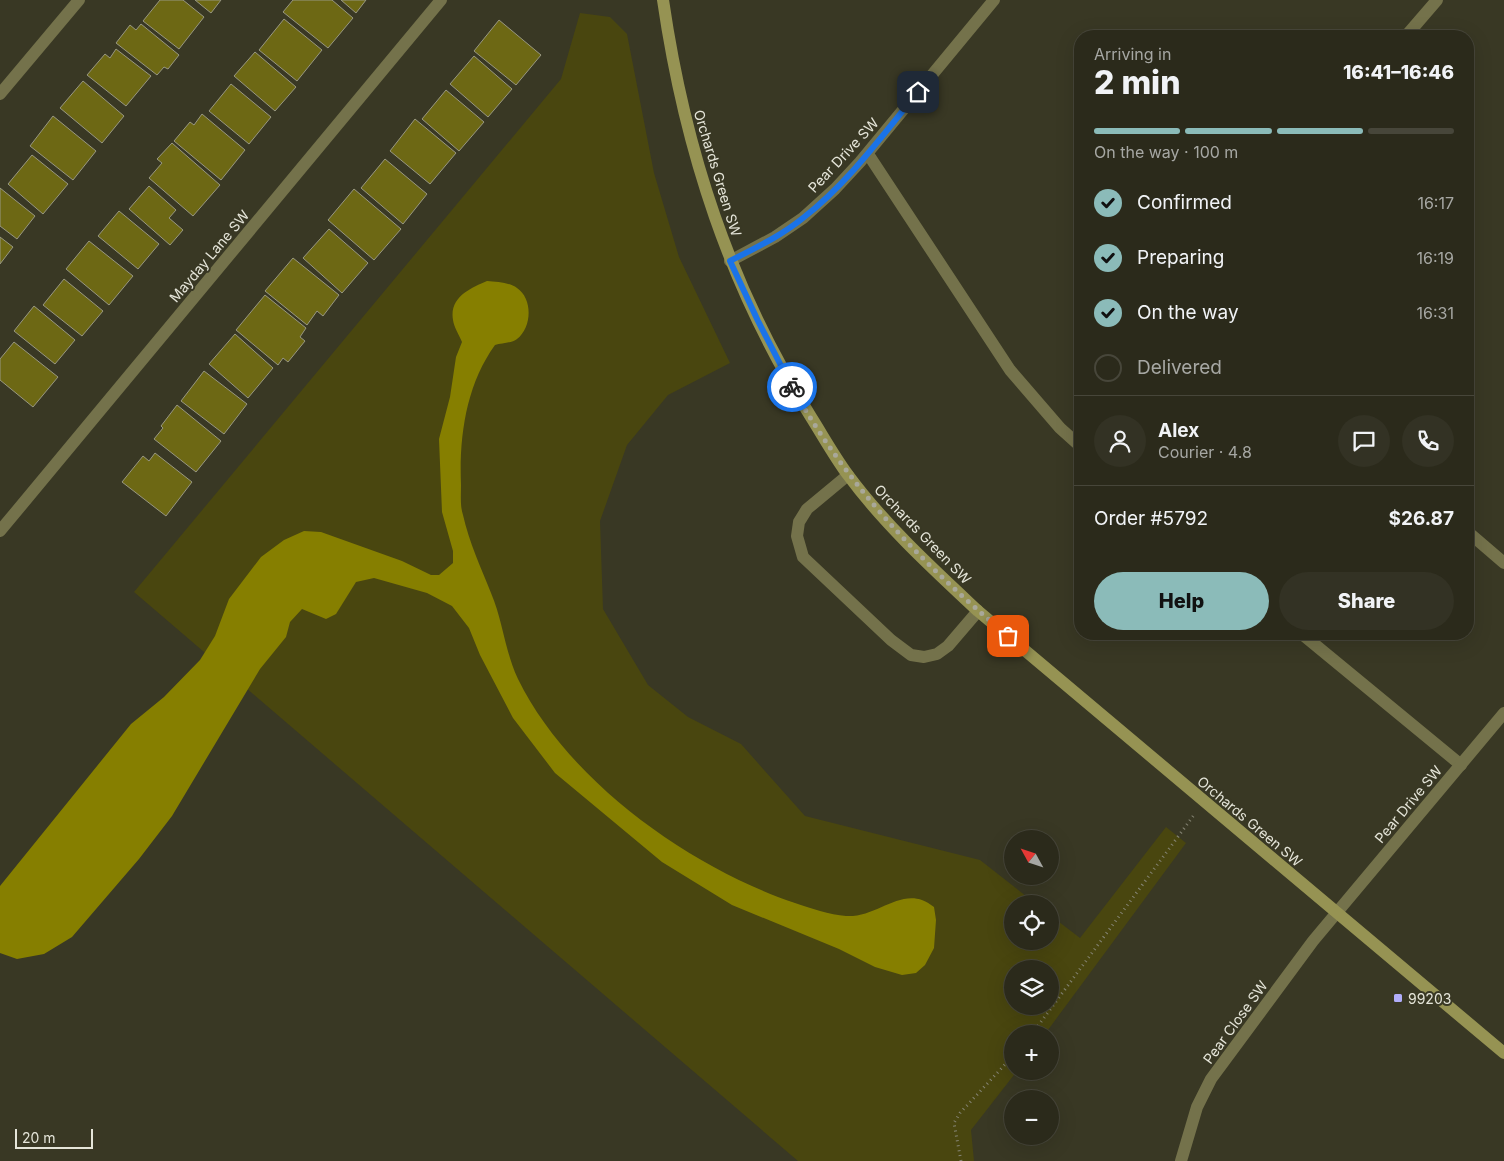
<!DOCTYPE html>
<meta charset="utf-8">
<style>
:root{--surface:#2b2a1b;--page:#333224;--text:#f1f3f6;--muted:#a6a7a3;--line:#47463a;--accent:#8bbbb9}
body{margin:0;font-family:Inter,sans-serif;background:var(--page);color:var(--text);height:100vh;display:flex;flex-direction:column;font-size:19px;white-space:nowrap}
*{box-sizing:border-box;margin:0}
p{font-size:16px;color:var(--muted)}
.icon{flex:none;width:28px;height:28px;fill:none;stroke:currentColor;stroke-width:2;stroke-linecap:round;stroke-linejoin:round}
.map{position:relative;flex:1;overflow:hidden}
.side{position:absolute;left:1074px;top:30px;width:400px;height:610px;display:flex;flex-direction:column;background:var(--surface);border-radius:20px;box-shadow:0 5px 20px #0002,0 0 0 1px var(--line)}
.side>*{flex:none}
.needle{width:32px;rotate:310deg}
.tools{position:absolute;left:1004px;top:830px;display:grid;gap:10px}
.tools a{display:grid;place-items:center;width:55px;height:55px;border-radius:50%;background:var(--surface);box-shadow:0 5px 20px #0002,0 0 0 1px var(--line);font-size:25px}
.scale{position:absolute;left:15px;bottom:12px;width:78px;box-sizing:border-box;padding-left:5px;border:2px solid #e5e5d9;border-top:0;font-size:14px;line-height:18px;white-space:nowrap;color:#e5e5d9;-webkit-text-stroke:4px #393824;paint-order:stroke}
.pin{position:absolute;display:grid;place-items:center;width:42px;height:42px;color:#fff;margin:-21px;border-radius:10px;box-shadow:0 2px 8px #0006}
.courier{position:absolute;display:grid;place-items:center;width:50px;height:50px;margin:-25px;border:4px solid #1a73e8;border-radius:50%;background:#fff;color:#222;box-shadow:0 1px 6px #0007}
.headline em{font-style:normal;font-weight:800}
.headline div{display:flex;flex-direction:column-reverse}
.headline{display:flex;align-items:center;justify-content:space-between;height:85px;padding:0 20px}
h1{font-size:32px;font-weight:800;line-height:38px}
.bar{display:grid;grid-template-columns:repeat(4,1fr);gap:8px 5px;align-content:center;height:60px;padding:0 20px}
.bar i{height:6px;border-radius:4px;background:var(--line)}
.bar .active{background:var(--accent)}
.bar p{grid-column:span 4}
.line{display:flex;align-items:center;gap:12px;padding:0 20px;border-top:1px solid var(--line)}
.line div{flex:1}
.round{display:grid;place-items:center;flex:none;width:52px;height:52px;border-radius:26px;background:var(--page)}
ol{padding:0 20px;list-style:none}
li{display:flex;align-items:center;gap:15px;height:55px}
li p{margin-inline-start:auto}
li .icon{padding:5px;border-radius:50%;background:var(--accent);color:#111;stroke-width:4}
li:last-child{color:var(--muted)}
li i{width:28px;height:28px;border:2px solid var(--line);border-radius:50%}
.button{display:flex;gap:10px;margin-top:auto;padding:10px 20px}
.button a{flex:1;height:58px;border-radius:30px;background:var(--accent);color:#111;font-size:20px;font-weight:800;line-height:58px;text-align:center}
.button a+a{background:var(--page);color:var(--text)}
.map>svg:first-child{display:block}
</style>
<div class="map">
<svg width="1504" height="1161" viewBox="0 0 1504 1161">
<rect width="100%" height="100%" fill="#393824"/>
<path fill="#49460f" fill-rule="evenodd" d="M580,13L610,17L627,34L654,173L679,257L730,363L668,395L627,445L600,521L603,609L648,685L688,717L741,744L805,816L980,860L1036,904H1012V941H1050V915L1080,938L1166,827L1186,843L1045,1034H1012V1071H1017L971,1130L974,1161H798L134,592L561,79ZM1012,969H1050V1006H1012Z"/>
<path fill="#867f00" d="M487,281C497,282 509,282 517,288C533,299 532,327 517,339C512,343 502,343 495,345C466,385 459,437 461,485C461,495 460,506 463,515C469,542 481,568 491,593C503,621 505,652 518,679C568,781 689,867 795,903C810,908 830,915 846,916C879,918 904,882 934,907L936,920L934,948L925,965L916,973L902,975L875,967L839,949L732,905L662,862L555,773L513,718L480,655L469,628L452,606L427,593L374,578L356,582L336,614L326,619L302,609L290,622L286,637L260,669L172,816L139,859L72,937L44,954L17,959L0,953V886L131,724L164,697L200,660L215,636L229,599L261,557L284,540L304,531L321,532L402,561L431,575H439L453,563V551L442,512L439,439L450,397L456,357L462,342C459,335 454,327 453,320C449,297 471,288 487,281Z"/>
<path fill="#6d6814" stroke="#989781" d="M160,0H183L204,17L179,49L143,21Z
M195,0H221L211,13Z
M293,0H332L353,18L328,48L283,12Z
M341,0H366L356,13Z
M284,19L322,50L297,81L259,50Z
M499,20L541,55L516,85L474,51Z
M141,24L179,55L168,69L164,67L157,75L116,43L130,25L136,30Z
M116,49L151,76L126,106L87,75L105,54L110,58Z
M255,52L296,87L275,111L234,76Z
M474,56L512,89L488,117L450,84Z
M83,81L124,116L102,143L60,108Z
M231,84L271,117L249,144L209,111Z
M446,90L484,122L459,151L422,119Z
M202,114L245,150L221,180L174,141L190,122L194,125Z
M53,116L96,151L73,180L30,146Z
M415,119L456,153L430,184L390,151Z
M172,143L220,185L193,216L149,178L162,163L157,159Z
M32,155L68,184L43,214L8,184Z
M385,159L427,194L403,224L361,188Z
M149,186L176,210L169,218L183,230L170,245L129,209Z
M0,188L35,216L17,239L0,226Z
M354,189L401,229L374,260L328,220Z
M119,211L159,244L138,269L98,236Z
M329,229L368,263L342,293L303,258Z
M0,237L13,247L0,264Z
M89,241L133,276L109,305L66,269Z
M293,258L339,295L323,316L317,311L307,325L265,291Z
M64,279L103,311L82,336L43,305Z
M265,295L306,328L300,337L305,341L288,362L283,358L278,365L236,330Z
M34,306L75,340L55,364L14,331Z
M235,334L273,368L248,398L209,364Z
M14,342L58,377L33,407L0,380V359Z
M204,371L247,404L224,434L181,401Z
M177,405L221,441L196,472L154,439L163,428L161,426Z
M155,453L192,482L166,516L122,482L143,456L149,461Z"/>
<g fill="none" stroke-linecap="round" stroke-linejoin="round">
<path stroke="#868575" stroke-width="3" stroke-dasharray="1 4" stroke-linecap="butt" d="M1032,1034L1194,815
M961,1161L954,1123L960,1113L1012,1057"/>
<path stroke="#74724b" stroke-width="12" d="M868,154L1010,370L1060,428L1080,446
M1302,634L1461,765"/>
<path stroke="#74724b" stroke-width="12" d="M1406,36L1437,0
M0,94L79,0
M730,261L775,237L803,218L835,189L860,162L994,0
M848,475L807,509L799,522L797,536L803,557L891,640L911,655L924,657L937,654L948,646L978,611
M0,531L441,0
M1468,532L1504,563
M1181,1161L1197,1107L1211,1079L1313,941L1504,713"/>
<path stroke="#969353" stroke-width="12" d="M663,0C685,151 730,288 811,417C823,436 834,456 848,475C885,525 932,568 978,611L1504,1053"/>
</g>
<g fill="none" stroke-linecap="round" stroke-linejoin="round">
<path stroke="#a9a89a" stroke-width="5" stroke-dasharray="0 9" d="M792,387C849,488 920,562 1008,636"/>
<path stroke="#1a73e8" stroke-width="6" d="M792,387L758,321L730,261C755,248 781,236 803,218C848,183 882,136 918,92"/>
</g>
<rect fill="#b1adfa" stroke="#393824" stroke-width="2" x="1393" y="993" width="10" height="10" rx="2.5"/>
<g text-anchor="middle" dominant-baseline="central" stroke-width="4" stroke-linejoin="round" paint-order="stroke">
<g font-size="14" fill="#e5e5d9" stroke="#393824">
<text transform="translate(843 155) rotate(-47)">Pear Drive SW</text>
<text transform="translate(718 173) rotate(73)">Orchards Green SW</text>
<text transform="translate(209 256) rotate(-50)">Mayday Lane SW</text>
<text transform="translate(923 534) rotate(46)">Orchards Green SW</text>
<text transform="translate(1408 804) rotate(-50)">Pear Drive SW</text>
<text transform="translate(1250 821) rotate(40)">Orchards Green SW</text>
<text transform="translate(1235 1022) rotate(-54)">Pear Close SW</text>
</g>
<g font-size="14" fill="#e5e5d9" stroke="#393824" text-anchor="start">
<text x="1408" y="998">99203</text>
</g>
</g>
</svg>
<div class="tools">
<a><svg class="needle" viewBox="-14 -14 28 28"><path d="M0-13l5 13h-10z" fill="#e53935"/><path d="M0 13l5-13h-10z" fill="#a6a7a3"/></svg></a>
<a><svg class="icon" aria-label="locate" viewBox="0 0 24 24"><circle cx="12" cy="12" r="6"/><path d="M12 2v4M12 18v4M2 12h4M18 12h4"/></svg></a>
<a><svg class="icon" aria-label="layers" viewBox="0 0 24 24"><path d="M12 4l9 5-9 5-9-5zM3 14l9 5 9-5"/></svg></a>
<a>+</a>
<a>−</a>
</div>
<div class="scale">20 m</div>
<div class="pin" style="left:1008px;top:636px;background:#ea580c"><svg class="icon" aria-label="bag" viewBox="0 0 24 24"><path d="M5 8h14l-1 12H6zM9 8a3 3 0 0 1 6 0"/></svg></div>
<div class="pin" style="left:918px;top:92px;background:#1f2937"><svg class="icon" aria-label="home" viewBox="0 0 24 24"><path d="M3 11l9-7 9 7M6 9v11h12V9"/></svg></div>
<div class="courier" style="left:792px;top:387px"><svg class="icon" aria-label="bike" viewBox="0 0 24 24"><circle cx="6" cy="16" r="4"/><circle cx="18" cy="16" r="4"/><path d="M6 16l4-8h5l3 8M10 8l3 8H6M13 5h3"/></svg></div>
<section class="side">
<div class="headline"><div><h1>2 min</h1><p>Arriving in</p></div><em>16:41–16:46</em></div>
<div class="bar"><i class="active"></i><i class="active"></i><i class="active"></i><i></i><p>On the way · 100 m</p></div>
<ol>
<li><svg class="icon" aria-label="check" viewBox="0 0 24 24"><path d="M5 12l5 5 9-10"/></svg>Confirmed<p>16:17</p></li>
<li><svg class="icon" aria-label="check" viewBox="0 0 24 24"><path d="M5 12l5 5 9-10"/></svg>Preparing<p>16:19</p></li>
<li><svg class="icon" aria-label="check" viewBox="0 0 24 24"><path d="M5 12l5 5 9-10"/></svg>On the way<p>16:31</p></li>
<li><i></i>Delivered</li>
</ol>
<div class="line" style="height:90px"><a class="round"><svg class="icon" aria-label="person" viewBox="0 0 24 24"><circle cx="12" cy="8" r="4"/><path d="M4 21q1-7 8-7t8 7"/></svg></a><div><b>Alex</b><p>Courier · 4.8</p></div><a class="round"><svg class="icon" aria-label="chat" viewBox="0 0 24 24"><path d="M4 5h16v11H9l-5 4z"/></svg></a><a class="round"><svg class="icon" aria-label="phone" viewBox="0 0 24 24"><path d="M5 4h4l2 5-3 2q2 4 5 5l2-3 5 2v4C11 20 4 13 5 4z"/></svg></a></div>
<div class="line" style="height:65px"><div>Order #5792</div><b>$26.87</b></div>
<div class="button"><a>Help</a><a>Share</a></div>
</section>
</div>
